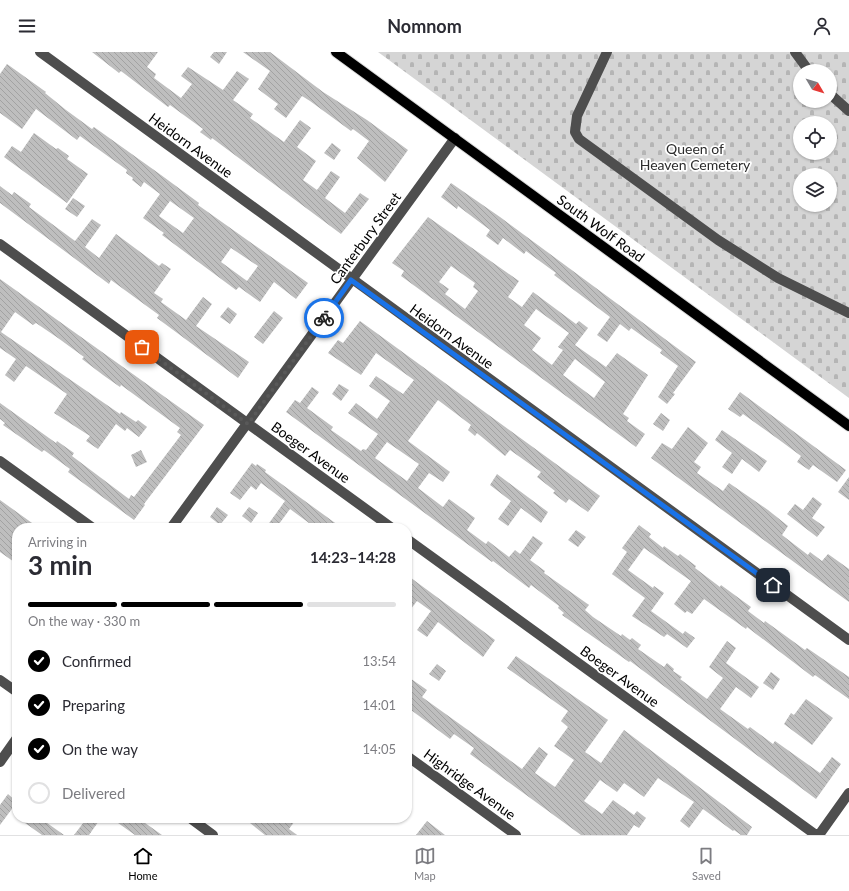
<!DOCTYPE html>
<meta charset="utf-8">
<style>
:root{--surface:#fff;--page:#f2f2f3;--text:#2b2b33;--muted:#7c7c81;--line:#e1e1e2;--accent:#000}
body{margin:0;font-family:Lato,sans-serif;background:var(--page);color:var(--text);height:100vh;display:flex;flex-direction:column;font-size:15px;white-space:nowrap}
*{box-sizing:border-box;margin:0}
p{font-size:13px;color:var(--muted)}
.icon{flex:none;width:22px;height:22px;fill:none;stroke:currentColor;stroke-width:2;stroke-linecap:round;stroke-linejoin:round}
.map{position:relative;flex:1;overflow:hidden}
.drawer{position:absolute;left:12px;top:471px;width:400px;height:300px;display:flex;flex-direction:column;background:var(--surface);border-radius:16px;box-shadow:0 1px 3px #0004}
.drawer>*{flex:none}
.needle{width:26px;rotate:128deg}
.controls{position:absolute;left:793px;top:12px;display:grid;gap:8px}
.controls a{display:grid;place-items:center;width:44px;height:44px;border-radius:50%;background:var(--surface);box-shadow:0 1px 3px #0004;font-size:20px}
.pin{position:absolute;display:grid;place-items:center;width:34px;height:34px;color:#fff;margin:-17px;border-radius:8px;box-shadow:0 2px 6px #0006}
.courier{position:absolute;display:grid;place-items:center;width:40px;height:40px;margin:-20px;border:3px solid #1a73e8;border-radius:50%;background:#fff;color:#222;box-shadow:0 1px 5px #0007}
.summary em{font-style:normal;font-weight:700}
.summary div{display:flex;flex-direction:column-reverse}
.summary{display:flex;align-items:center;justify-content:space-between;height:68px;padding:0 16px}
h1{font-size:26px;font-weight:700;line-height:30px}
.bar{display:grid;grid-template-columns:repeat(4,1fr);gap:6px 4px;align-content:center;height:48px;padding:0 16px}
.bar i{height:5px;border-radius:3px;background:var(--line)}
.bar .on{background:var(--accent)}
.bar p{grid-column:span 4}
ol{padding:0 16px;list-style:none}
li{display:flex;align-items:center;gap:12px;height:44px}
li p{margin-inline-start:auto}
li .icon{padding:4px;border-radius:50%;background:var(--accent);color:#fff;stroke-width:4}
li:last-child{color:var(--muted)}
li i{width:22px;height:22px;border:2px solid var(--line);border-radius:50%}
header{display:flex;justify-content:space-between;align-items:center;height:52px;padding:0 16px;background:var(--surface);font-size:18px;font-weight:700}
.dock{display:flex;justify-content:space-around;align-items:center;height:56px;border-top:1px solid var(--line);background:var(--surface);font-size:11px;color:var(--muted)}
.dock a{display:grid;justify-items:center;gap:2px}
.dock .on{color:var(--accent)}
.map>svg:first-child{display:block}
</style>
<header><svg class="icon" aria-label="menu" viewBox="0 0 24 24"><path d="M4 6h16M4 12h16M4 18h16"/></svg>Nomnom<svg class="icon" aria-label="person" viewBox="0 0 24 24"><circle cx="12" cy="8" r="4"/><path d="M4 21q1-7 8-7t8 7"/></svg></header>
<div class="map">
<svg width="849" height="783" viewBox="0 0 849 783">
<defs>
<pattern id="cemetery-stones" width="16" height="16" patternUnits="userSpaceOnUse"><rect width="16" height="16" fill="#d5d5d5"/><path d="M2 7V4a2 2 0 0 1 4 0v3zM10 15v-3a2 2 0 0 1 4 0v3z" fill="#b5b5b5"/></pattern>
<pattern id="building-back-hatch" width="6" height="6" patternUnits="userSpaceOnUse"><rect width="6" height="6" fill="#bebebe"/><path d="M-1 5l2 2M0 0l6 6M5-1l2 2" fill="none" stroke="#a2a2a2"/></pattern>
</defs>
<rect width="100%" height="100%" fill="#fff"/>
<path fill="url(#cemetery-stones)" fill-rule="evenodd" d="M378,0H849V346ZM800,19H830V49H800ZM800,71H830V101H800ZM800,123H830V153H800Z"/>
<path fill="url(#building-back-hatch)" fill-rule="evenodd" d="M92,0H158L147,15L156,22L154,26L181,46L192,32L181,24L188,15L223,38L237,19L249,27L233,48L253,62L250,66L284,90L300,68L311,76L297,95L316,109L303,128L317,138L331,119L340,125L325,146L345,161L360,141L369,147L341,182L212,86L211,88L200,80L203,77L170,53L168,55L121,19L119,21Z
M214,0H227L219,12L210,5Z
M243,0H270L323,40L367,68L408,98L385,130L357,106L369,89L353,77L351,79L310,49L302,44L286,66L274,57L278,52L258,37L270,19Z
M7,12L46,40L45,41L66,58L92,77L94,75L161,123L199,151L198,153L308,231L296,247L274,230L260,250L239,235L236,238L162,183L164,181L143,166L160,142L144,130L141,135L132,128L133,126L126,121L127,118L80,84L77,88L36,57L22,77L0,61V22ZM170,149L194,166L183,181L159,164ZM231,196L258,214L247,229L221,210Z
M34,81L56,97L58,96L69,104L67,107L88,122L67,151L4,105L12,94L21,100Z
M332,91L341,98L334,108L324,101Z
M451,131L500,165L696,310L673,341L675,342L667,352L658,345L678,314L660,301L662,298L631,276L629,279L620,272L607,290L597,283L610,265L554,223L556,221L526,199L524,202L503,186L498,193L486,184L490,178L458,154L457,157L441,145Z
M0,134L12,143L14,140L31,152L29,155L75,189L92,167L101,173L85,195L99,206L116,182L159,214L162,211L171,217L154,241L163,247L161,250L186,268L203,245L212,252L196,274L249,310L238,326L157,266L159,263L111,228L109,232L0,151Z
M73,146L85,154L77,165L65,157Z
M428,165L519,229L508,245L522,255L533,240L576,272L579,269L588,276L575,293L606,315L617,301L648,323L623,362L629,366L627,369L645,382L636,395L401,224L404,219L392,211ZM451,214L475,231L473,235L478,239L465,257L445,242L449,237L439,230ZM536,257L569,281L558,295L563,298L552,313L532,298L541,286L524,273ZM575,307L605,330L594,346L563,323Z
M0,227L204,373L144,452L145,453L134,468L68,420L70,417L44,398L42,400L3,373L5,371L0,367V351L56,391L57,389L74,401L72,404L129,447L131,443L134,445L181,383L177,380L180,376L121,333L120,335L103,323L82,307L84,305L58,286L36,271L33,273L15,260L1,280L120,362L121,360L136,370L138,368L147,375L139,385L127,376L125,379L116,372L98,397L86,389L90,384L54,361L67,342L26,314L14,330L5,323L16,307L0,296Z
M228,255L237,262L230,272L220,265Z
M274,259L283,266L263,292L254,285Z
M360,269L600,444L588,460L569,447L566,451L553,441L555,439L537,425L541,420L510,398L505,404L477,381L475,384L468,378L471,373L438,348L408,389L450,420L443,430L429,421L418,436L443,455L449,447L475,466L467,478L486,492L488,489L509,505L515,498L520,502L533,484L543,491L530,508L545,519L544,521L589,553L585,558L593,565L621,584L622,582L630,588L632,586L641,593L638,597L664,615L667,611L674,617L673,619L682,625L680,627L707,647L723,626L709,615L727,589L736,596L726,611L759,635L751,646L736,635L720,657L748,677L750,675L773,692L775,689L820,721L832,705L841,712L816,747L630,609L629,610L562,563L564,561L558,556L559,554L531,533L529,536L493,509L492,510L286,360L295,348L300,351L312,335L319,340L307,356L333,375L331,378L361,399L363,397L366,398L378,382L348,361L356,351L377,367L390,349L369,334L376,324L403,342L414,328L376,301L361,323L328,301L338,288L343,291ZM387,390L419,412L407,429L375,406Z
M339,332L349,338L341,349L332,342Z
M740,340L846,418L837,430L813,413L809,418L797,410L801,404L778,387L743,362L740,365L728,357Z
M661,361L670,368L663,379L653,372Z
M688,375L708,391L694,410L701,415L697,421L723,439L729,431L768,458L788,474L782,483L808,503L810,500L822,509L828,502L849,517V550L651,406L662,391L672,397Z
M722,378L767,409L759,420L742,407L732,422L722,415L732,401L715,388Z
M141,398L147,410L136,415L131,403Z
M252,411L256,414L257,412L266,418L265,420L342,476H306L309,471L290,457L276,476H270L267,474L285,449L261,431L256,438L251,434L240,448L230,441Z
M497,422L548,460L541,471L521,456L508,474L498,467L511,449L490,433Z
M849,425V448L838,440Z
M813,445L822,452L812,466L825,475L817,485L787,462L795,452L803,458Z
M0,448L39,476H17V512L0,500Z
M217,455L228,463L220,473L210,465Z
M249,455L258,461L251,471L242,464Z
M639,473L651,482L649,485L663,496L664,494L678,504L680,502L696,514L695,516L720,535L721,533L751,555L748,559L764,571L765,569L805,598L807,596L849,625V647L815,623L813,625L747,575L746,577L704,547L692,562L687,559L685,561L674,552L691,529L644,496L628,518L653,536L654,534L664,541L651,559L683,582L685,579L695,586L687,596L667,582L664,585L632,564L645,546L612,522L627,500L622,496Z
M576,478L586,485L578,495L568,488Z
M407,523L495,588L483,605L438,570L427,585L417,578L431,559L417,549L407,562Z
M516,604L608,668L585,700L601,711L624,678L752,775L747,783H741L734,778L733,779L703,757L689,776L680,769L694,750L658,726L644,745L624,731L617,740L600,728L584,749L602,762L613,748L634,763L637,759L646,766L639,776L634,773L627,783H581L470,702L474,696L454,682L450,687L407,655V624L427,638L422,645L522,717L539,695L548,702L535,721L555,735L574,708L554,694L568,675L561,669L568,659L507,616Z
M437,612L446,619L439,629L429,622Z
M771,620L780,627L773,638L763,631Z
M806,647L833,666L812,693L784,672L791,661L794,663Z
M8,742L17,750L0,773V753Z
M18,766H40L64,783H42Z
M87,766H101L89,783H74Z
M111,766H138L162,783H135Z
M253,766H297L289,777L297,783H265L250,771Z
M427,769L445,783H416Z"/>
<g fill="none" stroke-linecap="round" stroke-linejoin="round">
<g stroke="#dbdbdb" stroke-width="12">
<path id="major" d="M336,0L849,374"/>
</g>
<path stroke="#4e4e4e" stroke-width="10" d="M40,0L849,588
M607,0L577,64L575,80L579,87L718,188L778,226L849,261
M795,0L809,19
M830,42L849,59
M0,192L392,476
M0,409L93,476
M171,476L455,86
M407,487L816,783
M0,628L17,640
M407,704L516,783
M0,710L17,686
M190,766L213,783
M819,783L849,741"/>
<use href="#major" stroke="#000" stroke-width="10"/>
</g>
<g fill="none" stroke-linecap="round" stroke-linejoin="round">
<path stroke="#595959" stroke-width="4" stroke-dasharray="0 7.2" d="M142,295L248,372L324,266"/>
<path stroke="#1a73e8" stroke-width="5" d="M324,266L351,228L773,533"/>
</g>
<g text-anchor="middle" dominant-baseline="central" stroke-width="3.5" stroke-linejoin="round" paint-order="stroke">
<g font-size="14" fill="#000" stroke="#fff">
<text transform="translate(191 93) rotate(36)">Heidorn Avenue</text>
<text transform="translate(601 176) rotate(36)">South Wolf Road</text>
<text transform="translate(365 186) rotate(-54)">Canterbury Street</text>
<text transform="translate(452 284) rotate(36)">Heidorn Avenue</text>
<text transform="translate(311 400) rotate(36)">Boeger Avenue</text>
<text transform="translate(620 624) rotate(36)">Boeger Avenue</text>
<text transform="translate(470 732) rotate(36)">Highridge Avenue</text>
</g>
<g font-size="14" fill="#2c2c2c" stroke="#fff">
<text x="695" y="96">Queen of<tspan x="695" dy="16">Heaven Cemetery</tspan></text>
</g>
</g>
</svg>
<div class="controls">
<a><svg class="needle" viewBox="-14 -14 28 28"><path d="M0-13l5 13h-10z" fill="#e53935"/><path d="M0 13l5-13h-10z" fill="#7c7c81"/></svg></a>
<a><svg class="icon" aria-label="locate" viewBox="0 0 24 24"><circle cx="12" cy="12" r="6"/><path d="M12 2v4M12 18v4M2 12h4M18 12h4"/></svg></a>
<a><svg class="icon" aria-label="layers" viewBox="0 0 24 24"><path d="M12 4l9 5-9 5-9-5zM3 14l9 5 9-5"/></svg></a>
</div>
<div class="pin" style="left:142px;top:295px;background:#ea580c"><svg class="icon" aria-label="bag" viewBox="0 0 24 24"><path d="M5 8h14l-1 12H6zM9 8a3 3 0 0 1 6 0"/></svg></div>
<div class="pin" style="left:773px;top:533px;background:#1f2937"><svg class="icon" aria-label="home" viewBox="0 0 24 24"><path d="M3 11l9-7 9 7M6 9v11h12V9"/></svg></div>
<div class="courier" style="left:324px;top:266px"><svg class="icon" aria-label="bike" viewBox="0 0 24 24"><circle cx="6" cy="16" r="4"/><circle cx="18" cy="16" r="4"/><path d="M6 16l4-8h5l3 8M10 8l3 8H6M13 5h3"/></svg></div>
<section class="drawer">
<div class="summary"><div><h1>3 min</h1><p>Arriving in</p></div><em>14:23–14:28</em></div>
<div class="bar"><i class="on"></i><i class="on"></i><i class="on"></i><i></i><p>On the way · 330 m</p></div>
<ol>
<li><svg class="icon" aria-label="check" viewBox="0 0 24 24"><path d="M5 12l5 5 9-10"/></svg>Confirmed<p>13:54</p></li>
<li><svg class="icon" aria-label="check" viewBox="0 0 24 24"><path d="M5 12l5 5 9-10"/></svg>Preparing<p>14:01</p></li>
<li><svg class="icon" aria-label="check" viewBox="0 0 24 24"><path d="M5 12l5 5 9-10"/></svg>On the way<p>14:05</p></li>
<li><i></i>Delivered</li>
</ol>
</section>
</div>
<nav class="dock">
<a class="on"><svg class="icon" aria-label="home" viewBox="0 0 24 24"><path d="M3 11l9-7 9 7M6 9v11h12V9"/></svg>Home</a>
<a><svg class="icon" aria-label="map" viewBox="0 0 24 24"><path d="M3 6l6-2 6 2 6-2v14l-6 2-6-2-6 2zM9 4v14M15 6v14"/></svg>Map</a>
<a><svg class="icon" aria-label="saved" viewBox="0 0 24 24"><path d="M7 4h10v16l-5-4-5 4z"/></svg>Saved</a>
</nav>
